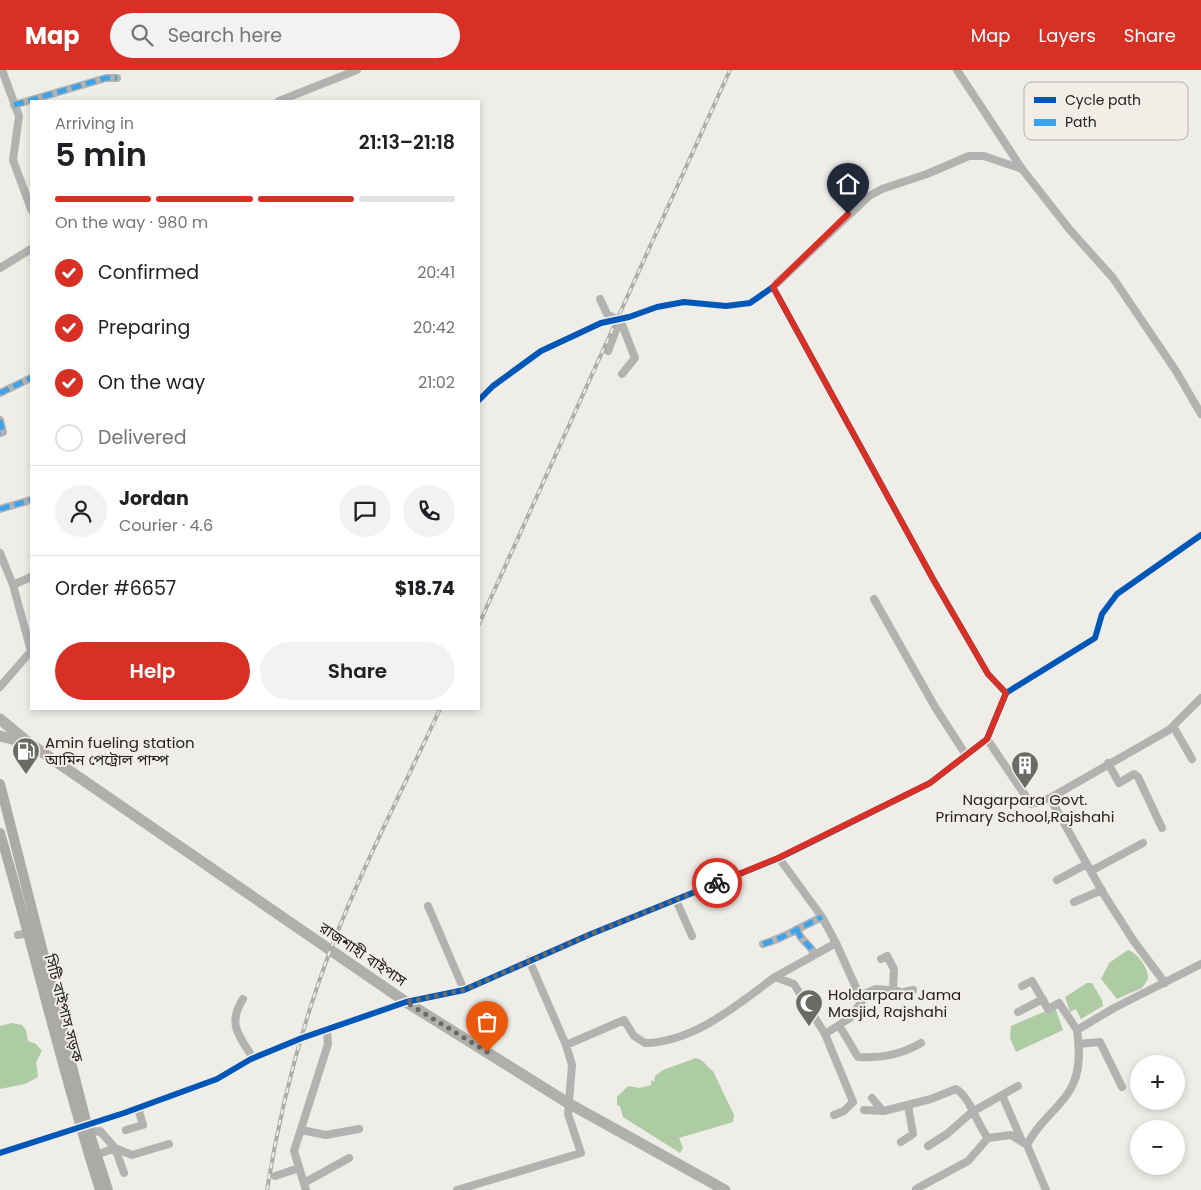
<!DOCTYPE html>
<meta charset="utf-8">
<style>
:root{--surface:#fff;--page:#f2f2f2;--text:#202124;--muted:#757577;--line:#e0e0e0;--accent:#d93025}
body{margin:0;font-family:Poppins,"Noto Sans Bengali",sans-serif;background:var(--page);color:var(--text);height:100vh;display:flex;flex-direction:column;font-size:19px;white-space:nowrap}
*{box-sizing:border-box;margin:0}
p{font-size:16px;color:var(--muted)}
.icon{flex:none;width:28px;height:28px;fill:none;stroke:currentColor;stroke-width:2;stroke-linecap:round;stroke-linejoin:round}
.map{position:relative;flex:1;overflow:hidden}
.details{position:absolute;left:30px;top:30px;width:450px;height:610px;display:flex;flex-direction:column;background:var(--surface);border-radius:0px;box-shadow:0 2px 8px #0003}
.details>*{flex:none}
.tools{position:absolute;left:1130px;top:985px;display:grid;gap:10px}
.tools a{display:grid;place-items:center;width:55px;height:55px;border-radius:50%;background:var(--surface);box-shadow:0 2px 8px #0003;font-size:25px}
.pin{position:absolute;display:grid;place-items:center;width:42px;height:42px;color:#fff;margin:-51px -21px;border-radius:50% 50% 50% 0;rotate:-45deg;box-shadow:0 0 5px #0007}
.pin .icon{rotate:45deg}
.courier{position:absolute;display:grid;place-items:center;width:50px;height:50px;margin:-25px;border:4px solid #d93025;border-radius:50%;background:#fff;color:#222;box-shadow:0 1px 6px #0007}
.overview em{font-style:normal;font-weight:600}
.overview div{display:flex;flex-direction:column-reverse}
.overview{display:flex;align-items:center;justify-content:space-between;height:85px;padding:0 25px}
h1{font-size:32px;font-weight:600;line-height:38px}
.bar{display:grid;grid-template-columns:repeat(4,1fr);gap:8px 5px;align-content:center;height:60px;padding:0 25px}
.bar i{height:6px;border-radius:4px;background:var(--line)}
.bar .on{background:var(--accent)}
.bar p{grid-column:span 4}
.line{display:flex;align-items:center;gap:12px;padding:0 25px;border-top:1px solid var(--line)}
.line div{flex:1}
.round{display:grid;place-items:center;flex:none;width:52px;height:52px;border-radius:26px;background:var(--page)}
ol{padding:0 25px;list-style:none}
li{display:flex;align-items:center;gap:15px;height:55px}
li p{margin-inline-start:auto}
li .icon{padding:5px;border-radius:50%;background:var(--accent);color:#fff;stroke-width:4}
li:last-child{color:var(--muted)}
li i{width:28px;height:28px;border:2px solid var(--line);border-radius:50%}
.cta{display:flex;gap:10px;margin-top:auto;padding:10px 25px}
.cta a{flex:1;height:58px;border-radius:30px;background:var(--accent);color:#fff;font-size:20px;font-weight:600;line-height:58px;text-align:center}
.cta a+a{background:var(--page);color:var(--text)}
header{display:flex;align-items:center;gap:30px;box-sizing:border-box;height:70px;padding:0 25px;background:var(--accent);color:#fff}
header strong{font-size:24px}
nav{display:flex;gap:28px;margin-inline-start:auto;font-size:18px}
.search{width:350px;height:45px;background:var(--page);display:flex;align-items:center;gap:12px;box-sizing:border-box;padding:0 18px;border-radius:28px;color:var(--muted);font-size:19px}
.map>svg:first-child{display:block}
</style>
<header>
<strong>Map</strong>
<div class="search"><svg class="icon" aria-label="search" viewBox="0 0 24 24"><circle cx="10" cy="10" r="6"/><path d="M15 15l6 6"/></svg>Search here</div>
<nav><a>Map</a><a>Layers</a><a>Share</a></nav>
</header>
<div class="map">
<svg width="1201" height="1120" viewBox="0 0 1201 1120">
<rect width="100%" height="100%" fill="#eeede8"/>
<path fill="#aecca4" d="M1128,880C1138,883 1149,899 1148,909L1142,918L1117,929L1101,909L1109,893Z
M1087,913H1092L1102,930L1103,936L1081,949L1076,939L1070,942L1065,927Z
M1055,937L1063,960L1016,982L1010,968L1011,956Z
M12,953L22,955L26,960L28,971L36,974L42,981L36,992L38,1007L25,1014L0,1019V956Z
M696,988C704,990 707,997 713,1001L734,1045L733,1052L679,1068L683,1078L680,1083L623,1047L620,1036L617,1035V1027L628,1016L639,1018L651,1015V1010L654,1012L655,1006L663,1000Z"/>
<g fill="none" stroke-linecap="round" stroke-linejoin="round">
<path stroke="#b2b2b0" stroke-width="8" d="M2,0L19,46L13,90L31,139
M957,0L1022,99
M279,31L357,0
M14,35L106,8H117
M0,198L31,179
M773,217L869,126L882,119L927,104L969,86H984L1022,99L1070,160L1113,208L1176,301L1201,344
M600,229L607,244L616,249
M620,249L635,288L622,304
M608,281L620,249
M0,323L31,308
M479,330L493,316L541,281L601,253L629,247L657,237L684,232L726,236L750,233L773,217L933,509L988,604L1006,623
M0,350L3,362L0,363
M0,439L31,430
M0,483L13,515
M874,529L935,637L966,685
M0,617L31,581L13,515L31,507
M1173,656L1192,689
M987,669L1031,734L1050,728L1103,823L1133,870L1165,913
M1108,693L1119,713L1134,704L1138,707L1162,758
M1050,728L1169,660L1201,628
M1091,801L1143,773
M1057,810L1087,794
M676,830L692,866
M1074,832L1102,820
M428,836L464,920
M797,859C800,871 809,873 814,883
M18,865L29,863
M763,874C785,868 800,857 822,847
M881,889L887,886L894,899L893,920
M775,907L836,873
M1022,916L1032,911L1048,939L1059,933L1077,960
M859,926L876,919L898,921L900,923L913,920
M243,929C227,954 239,966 253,988
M1018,942L1043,929
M839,955L858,987C882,988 900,985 921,973
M825,964L853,1032L844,1041L834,1045
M1078,974L1100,972L1122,1017
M566,975L624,950L634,966L645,973C694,972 737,935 775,907L794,914L825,964L850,948L862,931L836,873L822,847L779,788
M1002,1025L1018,1016
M872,1028L882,1040
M864,1040L884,1041L931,1029L956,1019C970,1027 977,1054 988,1068L1011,1065L1027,1075
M89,1057L93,1062L100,1061L115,1078L124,1103
M126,1060L143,1055L138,1038
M301,1060L326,1065L359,1059
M901,1072L913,1064L908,1035
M928,1076L947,1064L972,1042L1002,1025L1022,1071
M0,1083L124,1043L217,1009L251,989L302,968L406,932L464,920L591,864L779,788L930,713L987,669L1006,623L1095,568L1102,544L1117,524L1201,465
M96,1085L115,1078L132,1085L169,1074
M275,1106L299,1098
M304,1113L349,1088
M916,1119L968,1091L988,1068
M306,1120L294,1081L328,974L327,960
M457,1120L581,1083L568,1044L572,995L566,975L529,890
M1046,1120L1027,1075C1039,1051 1058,1040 1070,1020C1081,1002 1080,980 1077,960L1114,938L1201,894"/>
<path stroke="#abaaa7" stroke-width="10" d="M0,714L87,1055L108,1120
M0,763C35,882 62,1002 100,1120"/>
<path stroke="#b0afac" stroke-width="11" d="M0,649L29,673L406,932L568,1033L725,1120
M0,666L25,672"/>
<g stroke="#adaca9" stroke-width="4">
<path id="rail" d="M479,554L730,0
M267,1120C280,1039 301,958 330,881C361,799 403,719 440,639"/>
</g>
<use href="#rail" stroke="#f0eee6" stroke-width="2" stroke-dasharray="5.5" stroke-linecap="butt"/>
<path stroke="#3ea2ea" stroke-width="5" stroke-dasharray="10 5" stroke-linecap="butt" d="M14,35L106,8H117
M0,323L31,308
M0,350L3,362L0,363
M0,439L31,430
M797,859C800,871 809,873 814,883
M763,874C785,868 800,857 822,847"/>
<g stroke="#f0eee6" stroke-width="9">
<path id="cycleway" d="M479,330L493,316L541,281L601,253L629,247L657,237L684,232L726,236L750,233L773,217L933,509L988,604L1006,623
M0,1083L124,1043L217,1009L251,989L302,968L406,932L464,920L591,864L779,788L930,713L987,669L1006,623L1095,568L1102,544L1117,524L1201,465"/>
</g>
<use href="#cycleway" stroke="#0057b8" stroke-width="6"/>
</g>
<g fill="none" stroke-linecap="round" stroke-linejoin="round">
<path stroke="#6b6a66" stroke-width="5" stroke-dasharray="0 9" d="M487,982L406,932L464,920L591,864L717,813"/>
<path stroke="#d93025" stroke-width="6" d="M717,813L778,788L930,713L987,669L1006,623L988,604L933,509L773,217L848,144"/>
</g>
<defs>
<g id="fuel-pin" transform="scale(1.4375)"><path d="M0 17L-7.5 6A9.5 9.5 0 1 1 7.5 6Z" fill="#6b6a66" stroke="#f0eee6"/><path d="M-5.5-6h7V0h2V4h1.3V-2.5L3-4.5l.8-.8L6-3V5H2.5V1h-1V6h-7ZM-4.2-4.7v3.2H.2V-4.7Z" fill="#fff"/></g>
<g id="building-pin" transform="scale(1.4375)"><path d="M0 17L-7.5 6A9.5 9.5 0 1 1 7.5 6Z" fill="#6b6a66" stroke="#f0eee6"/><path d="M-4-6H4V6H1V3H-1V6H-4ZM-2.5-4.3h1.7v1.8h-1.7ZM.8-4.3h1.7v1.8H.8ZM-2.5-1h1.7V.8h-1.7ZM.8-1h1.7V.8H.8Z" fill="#fff"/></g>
<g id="mosque-pin" transform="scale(1.4375)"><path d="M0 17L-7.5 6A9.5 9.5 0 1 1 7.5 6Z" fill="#6b6a66" stroke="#f0eee6"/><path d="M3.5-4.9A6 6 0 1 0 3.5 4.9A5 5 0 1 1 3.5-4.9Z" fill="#fff"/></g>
</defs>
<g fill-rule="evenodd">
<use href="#fuel-pin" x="26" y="681"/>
<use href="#building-pin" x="1025" y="695"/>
<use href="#mosque-pin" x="809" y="933"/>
</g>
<g text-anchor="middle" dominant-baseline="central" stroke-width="4" stroke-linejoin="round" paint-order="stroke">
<g font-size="15" fill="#242320" stroke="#f0eee6" text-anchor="start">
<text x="45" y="672">Amin fueling station<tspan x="45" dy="17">আমিন পেট্রোল পাম্প</tspan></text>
<text x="1025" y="729" text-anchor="middle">Nagarpara Govt.<tspan x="1025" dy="17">Primary School,Rajshahi</tspan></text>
<text x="828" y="924">Holdarpara Jama<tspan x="828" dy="17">Masjid, Rajshahi</tspan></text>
</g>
<g font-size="15" fill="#242320" stroke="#f0eee6">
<text transform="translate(363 884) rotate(34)">রাজশাহী বাইপাস</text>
<text transform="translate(64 938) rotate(75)">সিটি বাইপাস সড়ক</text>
</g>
</g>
<rect x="1024" y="12" width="164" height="58" rx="8" fill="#f0eee6" stroke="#b3b1ab" stroke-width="1"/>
<rect x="1034" y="27" width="22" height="6" fill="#0057b8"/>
<rect x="1034" y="49" width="22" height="7" fill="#3ea2ea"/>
<g font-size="14" fill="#242320">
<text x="1065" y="35">Cycle path</text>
<text x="1065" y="57">Path</text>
</g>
</svg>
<div class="tools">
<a>+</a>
<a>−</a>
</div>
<div class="pin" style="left:487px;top:982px;background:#ea580c"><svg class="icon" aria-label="bag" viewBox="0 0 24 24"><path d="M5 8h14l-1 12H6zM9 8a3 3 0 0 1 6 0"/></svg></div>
<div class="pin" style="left:848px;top:144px;background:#1f2937"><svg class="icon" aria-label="home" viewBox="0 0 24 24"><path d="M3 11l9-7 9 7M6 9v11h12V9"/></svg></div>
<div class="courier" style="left:717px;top:813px"><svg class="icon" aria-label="bike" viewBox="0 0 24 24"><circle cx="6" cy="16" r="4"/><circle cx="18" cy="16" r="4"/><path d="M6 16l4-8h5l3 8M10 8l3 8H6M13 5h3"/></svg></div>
<section class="details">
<div class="overview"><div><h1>5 min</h1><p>Arriving in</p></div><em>21:13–21:18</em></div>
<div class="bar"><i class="on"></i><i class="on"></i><i class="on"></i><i></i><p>On the way · 980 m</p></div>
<ol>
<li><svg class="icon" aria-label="check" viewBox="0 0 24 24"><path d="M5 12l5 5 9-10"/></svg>Confirmed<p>20:41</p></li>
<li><svg class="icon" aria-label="check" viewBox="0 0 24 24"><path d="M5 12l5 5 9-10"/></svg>Preparing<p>20:42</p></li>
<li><svg class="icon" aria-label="check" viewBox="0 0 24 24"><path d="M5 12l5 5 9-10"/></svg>On the way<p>21:02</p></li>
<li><i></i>Delivered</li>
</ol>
<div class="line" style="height:90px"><a class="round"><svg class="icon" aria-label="person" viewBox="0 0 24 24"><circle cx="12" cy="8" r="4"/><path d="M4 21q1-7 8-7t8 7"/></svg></a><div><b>Jordan</b><p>Courier · 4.6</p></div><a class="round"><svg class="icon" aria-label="chat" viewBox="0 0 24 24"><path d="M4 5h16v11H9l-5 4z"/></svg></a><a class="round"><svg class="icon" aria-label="phone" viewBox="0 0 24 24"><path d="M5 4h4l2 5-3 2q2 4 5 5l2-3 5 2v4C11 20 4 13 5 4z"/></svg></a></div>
<div class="line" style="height:65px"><div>Order #6657</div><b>$18.74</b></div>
<div class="cta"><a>Help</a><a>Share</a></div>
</section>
</div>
